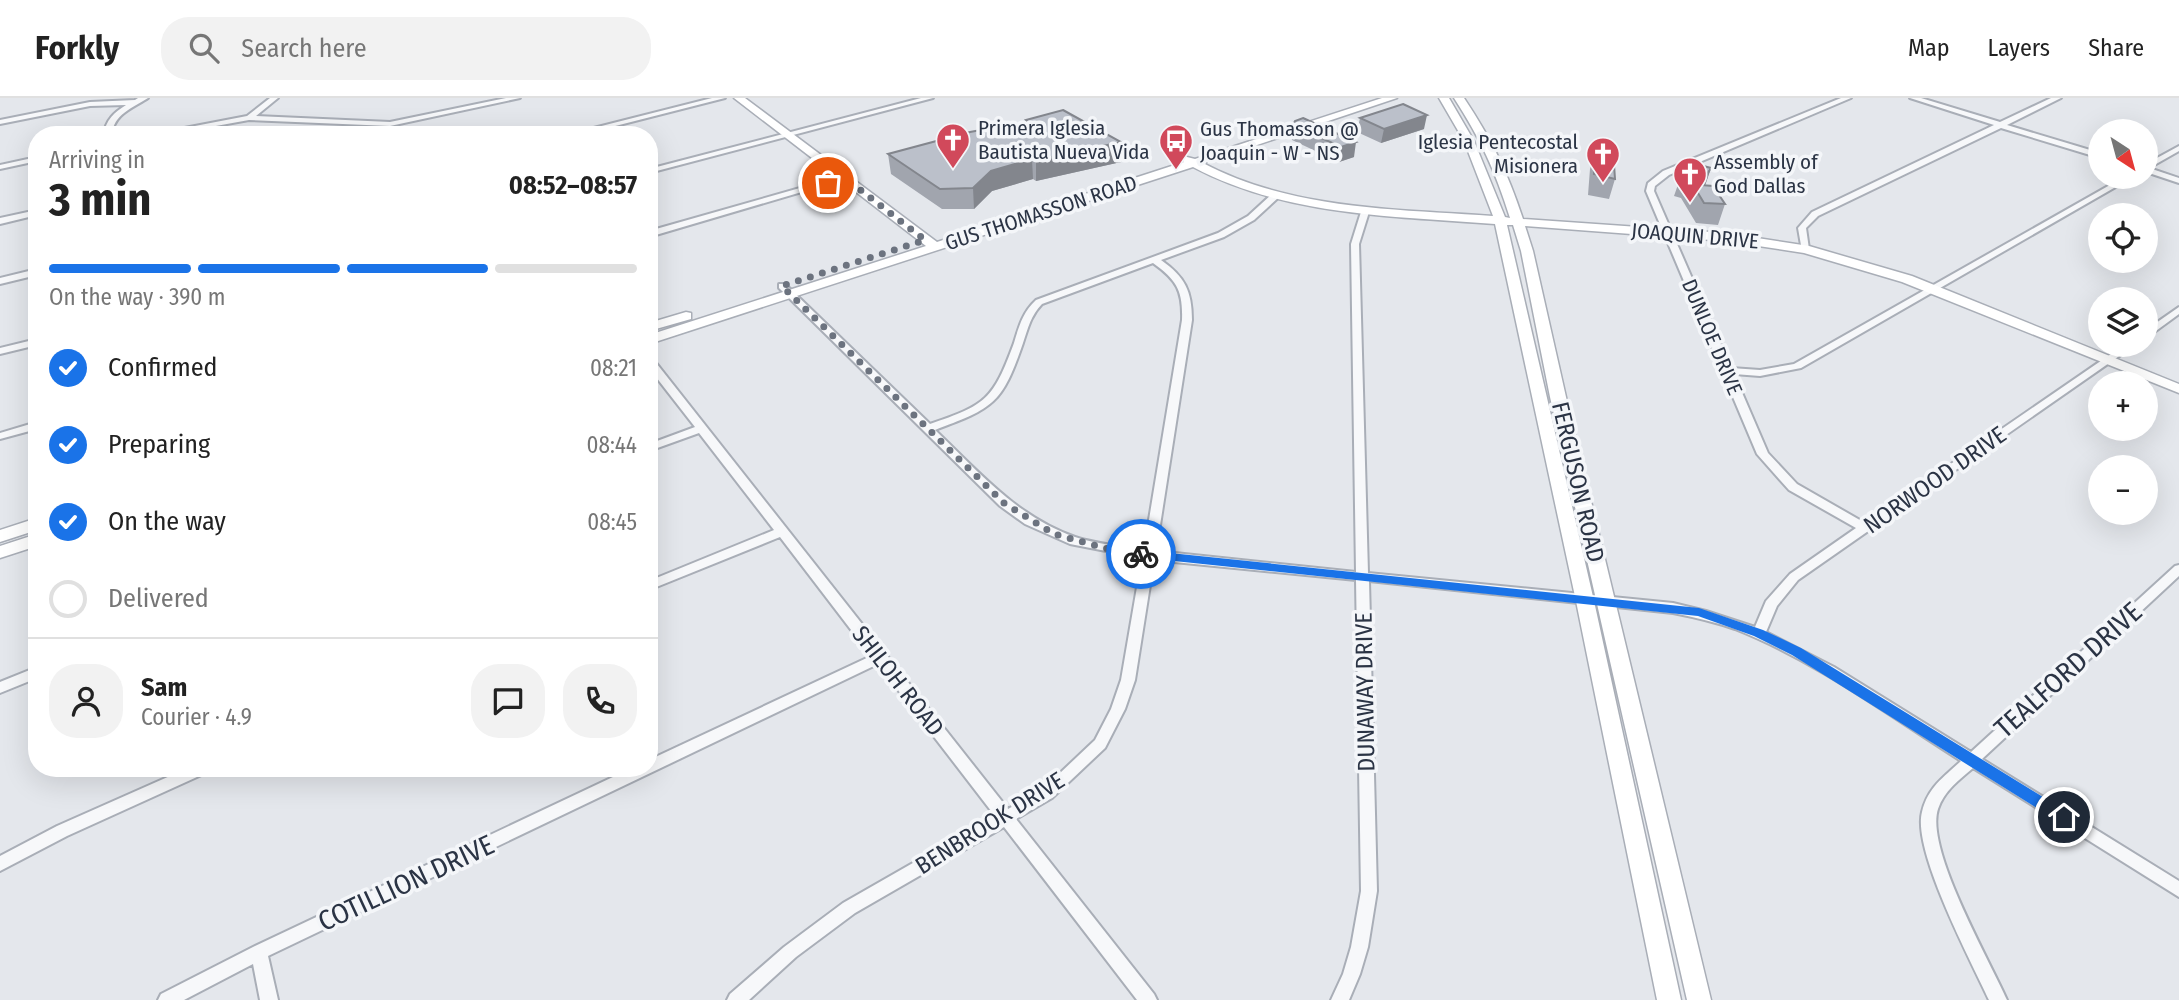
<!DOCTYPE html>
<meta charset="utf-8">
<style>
:root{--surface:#fff;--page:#f2f2f2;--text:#222;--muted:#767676;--line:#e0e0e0;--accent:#1a73e8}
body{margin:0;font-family:"Fira Sans Condensed",sans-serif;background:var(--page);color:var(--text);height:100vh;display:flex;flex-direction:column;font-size:26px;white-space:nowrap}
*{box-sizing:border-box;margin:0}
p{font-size:23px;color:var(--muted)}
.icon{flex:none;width:38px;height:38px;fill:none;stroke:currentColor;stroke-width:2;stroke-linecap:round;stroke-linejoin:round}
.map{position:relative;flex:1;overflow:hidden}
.drawer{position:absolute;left:28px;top:28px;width:630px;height:651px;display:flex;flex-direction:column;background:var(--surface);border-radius:28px;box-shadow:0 7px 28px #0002}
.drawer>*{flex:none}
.needle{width:46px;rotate:144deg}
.buttons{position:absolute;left:2088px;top:21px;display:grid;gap:14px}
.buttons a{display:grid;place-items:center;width:70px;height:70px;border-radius:50%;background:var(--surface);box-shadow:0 7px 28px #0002;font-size:35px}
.pin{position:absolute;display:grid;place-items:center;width:60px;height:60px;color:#fff;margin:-30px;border:4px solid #fff;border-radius:50%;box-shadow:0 2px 7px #0007}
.courier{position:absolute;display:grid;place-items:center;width:70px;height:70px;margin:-35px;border:5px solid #1a73e8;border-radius:50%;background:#fff;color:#222;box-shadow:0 2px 9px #0007}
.overview em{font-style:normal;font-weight:700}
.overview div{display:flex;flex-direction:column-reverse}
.overview{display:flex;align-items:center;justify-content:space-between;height:119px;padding:0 21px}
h1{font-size:46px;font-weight:700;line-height:52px}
.bar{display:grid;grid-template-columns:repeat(4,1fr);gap:10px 7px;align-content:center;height:84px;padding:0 21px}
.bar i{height:9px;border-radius:5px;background:var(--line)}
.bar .on{background:var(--accent)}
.bar p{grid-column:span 4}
.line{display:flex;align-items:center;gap:18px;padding:0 21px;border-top:2px solid var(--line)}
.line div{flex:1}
.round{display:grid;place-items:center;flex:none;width:74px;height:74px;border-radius:28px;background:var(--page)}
ol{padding:0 21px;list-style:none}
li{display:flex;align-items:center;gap:21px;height:77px}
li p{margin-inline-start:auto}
li .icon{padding:7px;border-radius:50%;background:var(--accent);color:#fff;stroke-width:4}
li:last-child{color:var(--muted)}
li i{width:38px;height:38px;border:4px solid var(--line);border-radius:50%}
header{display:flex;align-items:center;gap:42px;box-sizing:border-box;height:98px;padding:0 35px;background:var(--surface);border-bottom:2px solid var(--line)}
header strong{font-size:33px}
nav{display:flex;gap:38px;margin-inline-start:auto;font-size:24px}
.search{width:490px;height:63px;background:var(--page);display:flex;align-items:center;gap:18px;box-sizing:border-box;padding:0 24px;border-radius:28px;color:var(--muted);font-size:26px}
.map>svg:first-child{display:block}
</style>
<header>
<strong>Forkly</strong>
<div class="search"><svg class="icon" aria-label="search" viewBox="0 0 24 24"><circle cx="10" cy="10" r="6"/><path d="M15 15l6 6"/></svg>Search here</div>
<nav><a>Map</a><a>Layers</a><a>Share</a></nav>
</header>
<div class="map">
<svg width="2179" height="902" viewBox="0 0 2179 902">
<rect width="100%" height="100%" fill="#e4e7ec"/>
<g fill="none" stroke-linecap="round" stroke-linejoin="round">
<g stroke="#a9aeb7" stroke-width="4">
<path id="street" d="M138,0H148C133,10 113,16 112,37H104C105,22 115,14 126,7L90,8L0,26V22L90,4L135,2Z
M270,0H278L256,18L390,24L506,0H520L390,28L249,22L166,37H148L247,18Z
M712,0H725L580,37H566Z
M921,0H933L649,75V71Z
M1841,0H1851L1669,77L1655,88L1654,93L1731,270L1760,272L1794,266L2124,79H2133L1801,270L1760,278L1734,276L1768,355L1797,386L1865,425L2124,247H2135L1798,482L1777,508L1766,534L1834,569L1971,654L2175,468L2179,467V478L1982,661L2179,783V799L1973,670C1959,682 1944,693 1938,711C1925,751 1989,861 2007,902H1989C1971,863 1912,752 1922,714C1928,689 1944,679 1961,663C1888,617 1816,563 1735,531C1715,524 1694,519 1673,515L1369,483L1377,793L1368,849L1360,876L1349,902H1331L1343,876L1351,849L1361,793L1356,482L1154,462L1135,582L1125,611L1105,650L1052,700L1016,721L1154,896L1157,902H1137L1004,729L855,815L796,859L749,902H727L730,896L784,849L843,805L995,718L878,566L268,858L278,902H260L253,866L184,902H158L161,896L253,849L632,670H649V662L871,558L780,439L649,492V483L774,432L699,335L649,353V346L695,329L649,270V260L653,261L1008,711L1042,692L1095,642L1111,611L1121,582L1142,460L1070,446L1025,426L1000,408L779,190V186H785L930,326C986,307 993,302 1014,245C1019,228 1023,214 1036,202L1218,135L1248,118L1273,95H1279V99L1254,122L1224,139L1161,162C1185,179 1192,193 1192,222L1156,453L1356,474L1351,146L1361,114L1368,112L1369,114L1359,146L1368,475L1673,505L1706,513L1755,529L1766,503L1790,476L1856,430L1789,392L1757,356L1646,93L1648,85L1663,73ZM1153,165C1177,182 1183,193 1182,222L1144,452C1122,448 1096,446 1075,439C1016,418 979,374 935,332C994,310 1002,306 1023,245C1028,230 1031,217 1042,206Z
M1910,0H1921L2000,24L2051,0H2061L2007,27L2100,55V60L2001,30L1818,118L1806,130L1809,151L1802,153L1798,130L1812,114L1994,27Z
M2179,48V53L2149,70L2179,80V85L2146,74V66Z
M37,59V63L0,71V67Z
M842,78L849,80L649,139V133Z
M37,112V117L0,126V120Z
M37,171V177L0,186V180Z
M2179,209V216L2149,238L2146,239V232Z
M37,241V247L0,256V250Z
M37,324V331L0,341V335Z
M37,569V580L0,595V584Z
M188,670H210L208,674L67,738L0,773V758L57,728Z"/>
</g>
<g stroke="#a9aeb7" stroke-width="3">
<path id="secondary" d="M734,0H745L937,144L1184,64L1177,59L1179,57L1195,61L1382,0H1397L1203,65C1292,112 1395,111 1493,118L1464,43L1439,0H1449L1474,43L1505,119L1510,120C1495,72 1481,42 1454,0H1464C1492,42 1507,73 1523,121L1725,135L1809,148L1912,178L2179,286V295L1902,184L1804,155L1725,143L1525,128L1533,153L1566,299L1711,902H1687L1550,299L1521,153L1513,127H1507L1594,503L1681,902H1657L1576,503L1495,126C1392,118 1285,118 1193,69L649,246V237L926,148Z
M686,214L691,215V221L649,233V225Z
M37,420V432L0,444V432Z
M37,436V448L0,460V448Z"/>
</g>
<use href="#street" fill="#f7f8fa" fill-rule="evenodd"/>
<use href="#secondary" fill="#fff" fill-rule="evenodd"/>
</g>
<path fill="#a1a5ae" d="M1303,20L1354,59L1339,64L1292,42L1293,27Z
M1360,20L1424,31L1381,45L1357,34Z
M1026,22L1121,64L1036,83L1033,81L992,93L974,111H942L891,76L888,56L996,38L1026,29Z
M1596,51L1615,81L1609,101L1588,97L1590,71Z
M1711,70L1705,88L1725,106L1718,127L1696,125L1681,100L1674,98L1681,78Z"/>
<path fill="#83868d" d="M1427,17L1424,31L1381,45L1384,31Z
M1121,44V64L1036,83V63Z
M1356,44L1354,59L1339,64L1341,49Z
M1032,61L1033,81L992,93L974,111L973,90L991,73Z
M1711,70L1704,90L1700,87Z"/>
<path fill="#bbc0ca" stroke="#83868d" stroke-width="2" d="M1403,6L1427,17L1384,31L1360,20Z
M1063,12L1121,44L1036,63L1032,61L991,73L973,90L940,91L888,56L970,34L986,31L996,38L1032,27L1026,22Z
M1303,20L1356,44L1341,49L1293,27L1295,23Z
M1596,51L1613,52L1615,81L1594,76Z
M1691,65L1711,70L1700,87L1713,88L1725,106L1704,105L1689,80L1681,78Z"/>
<path fill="#1a73e8" d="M1141,452L1699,510L1763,532L1801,550L2069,715L2071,719L2064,725L2059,724L1792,557L1754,538L1698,518L1136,459L1135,456Z"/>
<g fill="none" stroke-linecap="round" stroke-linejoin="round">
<path stroke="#6c737f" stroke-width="7" stroke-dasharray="0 12.6" d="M828,85L845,80L925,142L782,188L1004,405L1054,436L1112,452L1141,456"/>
</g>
<defs>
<g id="church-pin" transform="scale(1.75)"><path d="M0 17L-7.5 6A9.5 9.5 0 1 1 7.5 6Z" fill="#d1495b" stroke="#f4f6f9"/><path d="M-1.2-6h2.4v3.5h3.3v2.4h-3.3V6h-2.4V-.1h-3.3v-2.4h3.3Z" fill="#fff"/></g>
<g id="bus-pin" transform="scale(1.75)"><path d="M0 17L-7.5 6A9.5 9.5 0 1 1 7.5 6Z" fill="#d1495b" stroke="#f4f6f9"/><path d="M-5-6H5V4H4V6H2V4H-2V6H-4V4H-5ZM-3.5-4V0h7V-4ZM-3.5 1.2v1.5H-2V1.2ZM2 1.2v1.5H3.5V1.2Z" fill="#fff"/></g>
</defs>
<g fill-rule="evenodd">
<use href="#church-pin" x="953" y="42"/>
<use href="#bus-pin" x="1176" y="43"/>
<use href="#church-pin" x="1603" y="56"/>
<use href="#church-pin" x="1690" y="76"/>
</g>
<g text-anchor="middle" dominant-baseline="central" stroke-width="7" stroke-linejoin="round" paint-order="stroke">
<g font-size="21" fill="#2b3445" stroke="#f4f6f9" text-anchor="start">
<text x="978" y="30">Primera Iglesia<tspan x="978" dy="24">Bautista Nueva Vida</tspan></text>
<text x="1200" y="31">Gus Thomasson @<tspan x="1200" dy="24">Joaquin - W - NS</tspan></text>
<text x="1578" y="44" text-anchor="end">Iglesia Pentecostal<tspan x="1578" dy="24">Misionera</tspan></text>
<text x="1714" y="64">Assembly of<tspan x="1714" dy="24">God Dallas</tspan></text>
</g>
<g font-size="21" fill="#2b3445" stroke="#f4f6f9">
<text transform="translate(1041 115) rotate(-18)">GUS THOMASSON ROAD</text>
<text transform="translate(1695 138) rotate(5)">JOAQUIN DRIVE</text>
<text transform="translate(1712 239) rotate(67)">DUNLOE DRIVE</text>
</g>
<g font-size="24" fill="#2b3445" stroke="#f4f6f9">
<text transform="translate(1935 382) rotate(-35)">NORWOOD DRIVE</text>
<text transform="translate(1578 384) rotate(77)">FERGUSON ROAD</text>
<text transform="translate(898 583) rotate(52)">SHILOH ROAD</text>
<text transform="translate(1365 594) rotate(-91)">DUNAWAY DRIVE</text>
<text transform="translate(990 725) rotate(-32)">BENBROOK DRIVE</text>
</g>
<g font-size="28" fill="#2b3445" stroke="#f4f6f9">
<text transform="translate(2068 572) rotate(-42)">TEALFORD DRIVE</text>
<text transform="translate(406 785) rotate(-25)">COTILLION DRIVE</text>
</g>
</g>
</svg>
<div class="buttons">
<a><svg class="needle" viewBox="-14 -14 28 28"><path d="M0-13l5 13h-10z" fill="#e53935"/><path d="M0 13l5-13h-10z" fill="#767676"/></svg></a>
<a><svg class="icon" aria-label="locate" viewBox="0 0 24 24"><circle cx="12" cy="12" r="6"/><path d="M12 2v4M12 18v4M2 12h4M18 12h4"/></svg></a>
<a><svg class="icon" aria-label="layers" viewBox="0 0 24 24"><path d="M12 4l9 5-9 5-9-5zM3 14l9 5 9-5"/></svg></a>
<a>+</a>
<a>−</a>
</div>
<div class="pin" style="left:828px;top:85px;background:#ea580c"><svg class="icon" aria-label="bag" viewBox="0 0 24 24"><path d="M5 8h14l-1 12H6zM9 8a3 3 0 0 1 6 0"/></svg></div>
<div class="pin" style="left:2064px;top:719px;background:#1f2937"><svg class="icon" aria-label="home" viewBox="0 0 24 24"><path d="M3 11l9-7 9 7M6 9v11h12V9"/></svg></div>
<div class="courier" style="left:1141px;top:456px"><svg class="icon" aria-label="bike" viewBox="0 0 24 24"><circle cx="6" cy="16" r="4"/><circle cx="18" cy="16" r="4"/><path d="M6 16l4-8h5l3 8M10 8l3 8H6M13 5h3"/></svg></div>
<section class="drawer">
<div class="overview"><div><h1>3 min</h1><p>Arriving in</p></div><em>08:52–08:57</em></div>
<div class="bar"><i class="on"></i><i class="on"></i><i class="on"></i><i></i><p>On the way · 390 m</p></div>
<ol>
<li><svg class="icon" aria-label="check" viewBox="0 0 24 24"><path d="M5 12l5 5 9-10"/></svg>Confirmed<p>08:21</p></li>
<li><svg class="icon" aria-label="check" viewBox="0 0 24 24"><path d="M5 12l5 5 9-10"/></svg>Preparing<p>08:44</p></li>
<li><svg class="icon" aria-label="check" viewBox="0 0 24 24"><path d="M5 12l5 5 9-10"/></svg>On the way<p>08:45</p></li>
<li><i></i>Delivered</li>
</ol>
<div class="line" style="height:126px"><a class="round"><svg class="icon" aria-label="person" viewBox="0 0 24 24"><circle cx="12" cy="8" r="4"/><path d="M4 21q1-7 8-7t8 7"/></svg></a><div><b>Sam</b><p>Courier · 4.9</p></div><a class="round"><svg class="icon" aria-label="chat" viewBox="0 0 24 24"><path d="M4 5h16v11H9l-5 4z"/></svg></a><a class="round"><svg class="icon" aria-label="phone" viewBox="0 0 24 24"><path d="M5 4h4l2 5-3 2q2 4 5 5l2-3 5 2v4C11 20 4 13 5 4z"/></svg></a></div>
</section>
</div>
